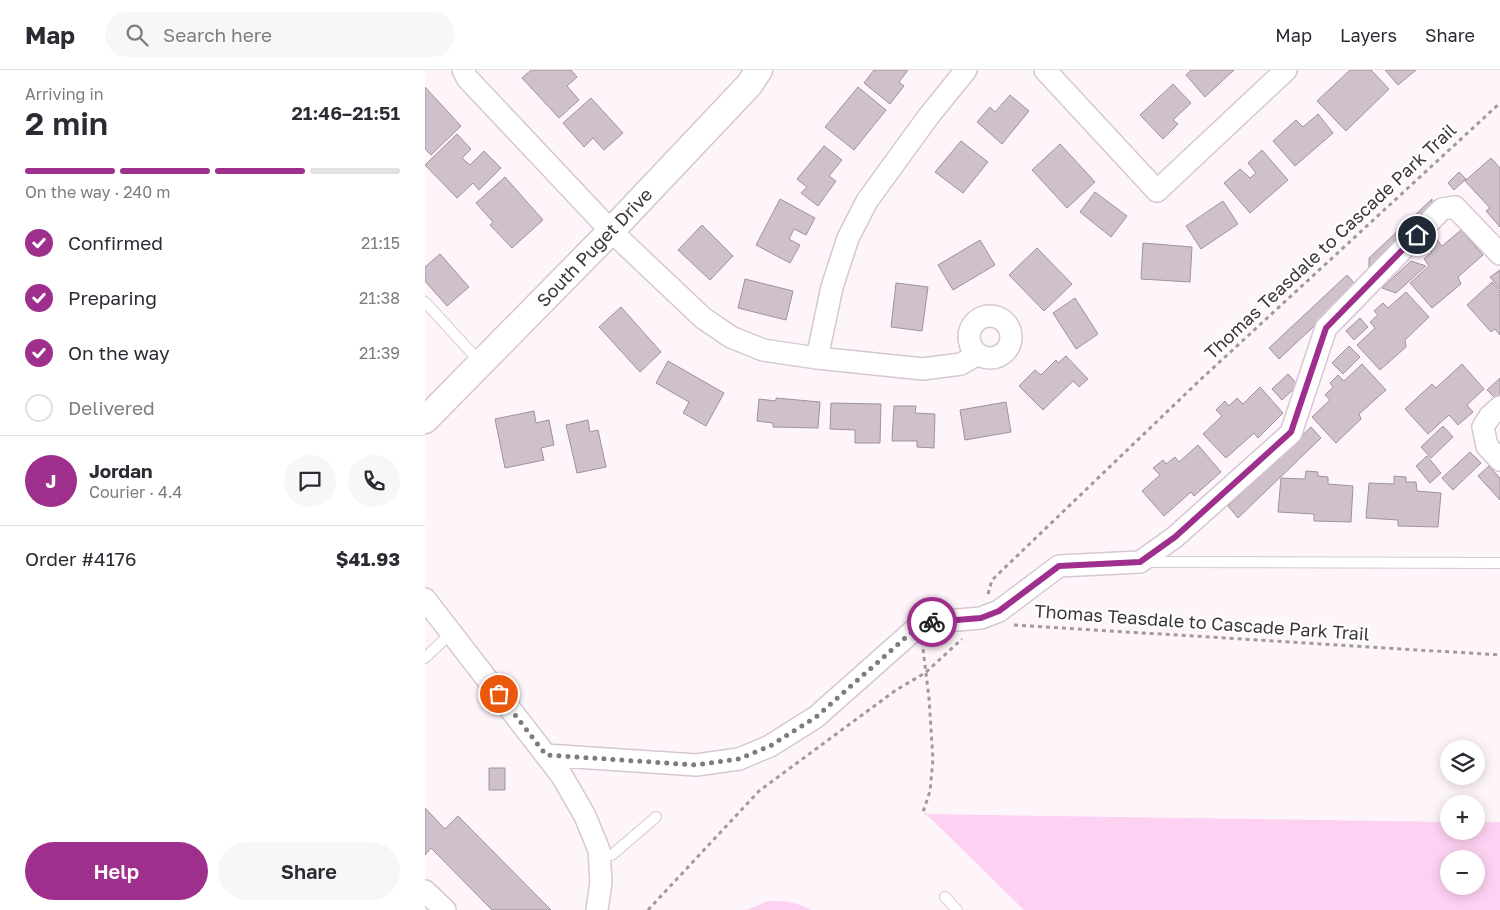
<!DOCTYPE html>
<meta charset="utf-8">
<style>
:root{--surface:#fff;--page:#f7f7f7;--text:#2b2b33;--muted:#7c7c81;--line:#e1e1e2;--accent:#9e2f8d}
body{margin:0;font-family:"Golos Text",sans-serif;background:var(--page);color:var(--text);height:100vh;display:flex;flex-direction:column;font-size:19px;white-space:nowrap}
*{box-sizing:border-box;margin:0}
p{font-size:16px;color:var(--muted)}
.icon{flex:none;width:28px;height:28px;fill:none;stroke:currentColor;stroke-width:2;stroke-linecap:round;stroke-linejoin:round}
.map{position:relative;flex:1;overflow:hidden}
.side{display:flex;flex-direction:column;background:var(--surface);width:425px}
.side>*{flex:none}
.tools{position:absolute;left:1015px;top:670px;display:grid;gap:10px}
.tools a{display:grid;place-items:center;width:45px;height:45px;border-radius:50%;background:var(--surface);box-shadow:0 2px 12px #0003;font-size:25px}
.pin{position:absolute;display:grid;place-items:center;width:42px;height:42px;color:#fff;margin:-21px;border:2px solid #fff;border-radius:50%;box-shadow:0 1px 5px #0007}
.courier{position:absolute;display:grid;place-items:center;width:50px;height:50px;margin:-25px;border:4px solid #9e2f8d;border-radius:50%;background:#fff;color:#222;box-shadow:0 1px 6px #0007}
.overview em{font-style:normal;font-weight:600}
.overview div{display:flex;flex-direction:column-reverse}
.overview{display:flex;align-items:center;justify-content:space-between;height:85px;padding:0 25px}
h1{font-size:32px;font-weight:600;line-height:38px}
.bar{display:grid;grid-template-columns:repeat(4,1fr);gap:8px 5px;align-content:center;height:60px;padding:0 25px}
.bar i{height:6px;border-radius:4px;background:var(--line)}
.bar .on{background:var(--accent)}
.bar p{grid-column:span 4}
.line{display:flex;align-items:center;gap:12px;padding:0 25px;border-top:1px solid var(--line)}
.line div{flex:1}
.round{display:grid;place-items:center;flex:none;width:52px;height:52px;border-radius:26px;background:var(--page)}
ol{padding:0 25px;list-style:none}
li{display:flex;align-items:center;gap:15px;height:55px}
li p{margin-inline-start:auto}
li .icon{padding:5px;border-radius:50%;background:var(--accent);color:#fff;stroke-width:4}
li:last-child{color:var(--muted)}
li i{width:28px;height:28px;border:2px solid var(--line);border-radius:50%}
.action{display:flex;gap:10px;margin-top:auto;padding:10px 25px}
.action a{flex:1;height:58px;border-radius:30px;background:var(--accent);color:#fff;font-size:20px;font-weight:600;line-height:58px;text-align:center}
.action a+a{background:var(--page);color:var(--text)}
header{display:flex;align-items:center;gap:30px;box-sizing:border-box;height:70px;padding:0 25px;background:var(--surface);border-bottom:1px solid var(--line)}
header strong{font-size:24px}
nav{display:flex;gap:28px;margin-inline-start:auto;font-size:18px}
.search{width:350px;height:45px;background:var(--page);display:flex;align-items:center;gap:12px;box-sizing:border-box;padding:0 18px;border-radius:28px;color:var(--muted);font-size:19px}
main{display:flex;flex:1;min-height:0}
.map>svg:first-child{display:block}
</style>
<header>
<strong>Map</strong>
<div class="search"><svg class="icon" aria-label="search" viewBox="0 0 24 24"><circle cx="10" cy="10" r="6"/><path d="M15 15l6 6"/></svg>Search here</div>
<nav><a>Map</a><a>Layers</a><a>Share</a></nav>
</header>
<main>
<section class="side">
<div class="overview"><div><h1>2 min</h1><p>Arriving in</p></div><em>21:46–21:51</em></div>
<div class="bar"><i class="on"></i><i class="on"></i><i class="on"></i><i></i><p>On the way · 240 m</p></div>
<ol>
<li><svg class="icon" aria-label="check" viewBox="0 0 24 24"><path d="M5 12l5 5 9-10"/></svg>Confirmed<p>21:15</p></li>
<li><svg class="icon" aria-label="check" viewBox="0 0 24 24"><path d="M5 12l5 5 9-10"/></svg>Preparing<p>21:38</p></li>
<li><svg class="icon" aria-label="check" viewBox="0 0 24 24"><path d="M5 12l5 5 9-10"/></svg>On the way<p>21:39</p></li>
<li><i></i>Delivered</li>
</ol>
<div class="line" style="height:90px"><b class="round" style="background:var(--accent);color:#fff">J</b><div><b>Jordan</b><p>Courier · 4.4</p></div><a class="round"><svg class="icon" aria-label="chat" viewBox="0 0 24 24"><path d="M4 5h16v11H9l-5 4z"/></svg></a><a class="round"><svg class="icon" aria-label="phone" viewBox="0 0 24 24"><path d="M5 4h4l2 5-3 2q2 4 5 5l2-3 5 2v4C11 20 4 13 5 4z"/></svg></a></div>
<div class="line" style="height:65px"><div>Order #4176</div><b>$41.93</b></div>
<div class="action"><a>Help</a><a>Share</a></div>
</section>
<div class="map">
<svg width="1075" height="840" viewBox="0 0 1075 840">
<rect width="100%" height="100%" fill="#fef5fb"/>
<path fill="#fdd1f2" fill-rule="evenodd" d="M501,744L1024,752V761H1051V752H1075V840H599ZM1024,789H1051V816H1024Z
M343,831C359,831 373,832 386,840H322Z"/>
<path fill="#cfc0cb" stroke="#a0929c" d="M106,0H146L152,7L142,16L154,30L134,48L97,8Z
M449,0H483L474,12L479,16L465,34L439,13Z
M766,0H809L780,27L761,5Z
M925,0H946L964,19L921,61L892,31Z
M960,0H991L973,15Z
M748,14L766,33L748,50L753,54L738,69L715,45Z
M0,17L36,56L6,85L0,79Z
M433,17L461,40L429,80L400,57Z
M585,25L604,41L577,74L552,52L565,37L570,42Z
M166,28L198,63L179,80L168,68L159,77L138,53Z
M893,44L908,63L870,96L848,71L871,50L878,57Z
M32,64L46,79L37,88L45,95L59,81L76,98L54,120L48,113L32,128L0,95Z
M536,71L563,92L538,123L510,102Z
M635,74L670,112L642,138L607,100Z
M399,76L417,90L404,106L411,111L393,136L376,123L382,117L372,109Z
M837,80L863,110L825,143L799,113L815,99L825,108L831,103L823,93Z
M1066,88L1075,98V157L1061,141L1065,138L1040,111Z
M1034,102L1041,109L1029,120L1023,113Z
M80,107L118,150L87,178L65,155L68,152L51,133Z
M670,122L702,146L686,167L655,142Z
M355,129L390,148L381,165L369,159L364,169L375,175L365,193L331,175Z
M1007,129V143L944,202V188Z
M798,131L813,154L776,179L761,156Z
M277,155L308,186L285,210L253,180Z
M1036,160L1058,185L1033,207L1036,214L1007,238L985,213L1004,196L999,189L1007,182L1003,178L1012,170L1017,176Z
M555,170L570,195L528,220L513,195Z
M718,173L767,177L765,212L716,209Z
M612,178L647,214L619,241L584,205Z
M15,184L44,217L22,236L0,211V197Z
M986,191L1001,196L971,223L957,218Z
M1075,200V219L1065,207Z
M922,205L932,216L854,289L844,278Z
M320,209L368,221L361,250L313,238Z
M1067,212L1075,221V265L1070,259L1066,262L1042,235Z
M471,213L503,217L497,261L466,257Z
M981,222L1004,247L980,270L981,277L955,300L932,275L950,258L945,252L953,245L949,241L958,233L963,238Z
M650,228L673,264L651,279L628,243Z
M196,237L236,282L215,302L174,257Z
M935,248L943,257L929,270L921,261Z
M924,276L935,287L918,304L907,293Z
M641,286L663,309L654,317L648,311L618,340L594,316L610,300L616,305L631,290L633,293Z
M243,291L299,323L281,356L258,343L264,332L231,313Z
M937,294L961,320L934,344L936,349L911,373L887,347L905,330L900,325L908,317L905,313L913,305L919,311Z
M1037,294L1059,319L1042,335L1048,342L1033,355L1024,345L1003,364L980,339L1007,314L1011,318Z
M863,304L873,315L857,330L847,319Z
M1075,308V329L1073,331L1062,320Z
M835,317L858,343L833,368L829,363L801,388L778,364L797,346L791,340L800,331L804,336L812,328L818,334Z
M351,328L395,332L393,358L348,357V353L332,351L334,329L351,331Z
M581,332L586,362L540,370L535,340Z
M406,333L456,334L455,373H430V360L405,359Z
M469,336H491L490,343L510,344L509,378L492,377V371H467Z
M109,341L111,353L124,350L129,375L116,378L119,390L80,398L70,349Z
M163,350L165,362L173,360L181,397L152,403L141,355Z
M1018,356L1028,367L1006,388L996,377Z
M886,357L896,368L813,448L803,436Z
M773,375L796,402L769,426L766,422L739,446L717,421L735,405L728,398L738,390L741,394L750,387L754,392Z
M1045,382L1056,393L1028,420L1017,408Z
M1002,386L1016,403L1005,413L991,396Z
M1064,396L1075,408V430L1053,406Z
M881,401L893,402V406L903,407V414L928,416L926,452L889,451V444L853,442L856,408L880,409Z
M969,406L981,407V412H991L992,421L1016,423L1013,457L973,456V450L941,448L944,413L969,414Z
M64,698H80V720H64Z
M0,738L20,759L33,746L126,840H67L6,778L0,785Z"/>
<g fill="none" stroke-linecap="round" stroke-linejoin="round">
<g stroke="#d6c7d2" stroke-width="12">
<path id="service" d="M0,232L55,292
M721,492L1075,493
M0,588L26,563
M175,788L188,784L231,747
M520,827L532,840"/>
</g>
<g stroke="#d6c7d2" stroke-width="24">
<path id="minor" d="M38,0L42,8L186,161L278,248L306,267L338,280L392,288L498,299L536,294L553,284
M620,0L732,121L861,0
M544 267a21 21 0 1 1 42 0a21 21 0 1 1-42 0Z
M392,288L407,217L423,168L442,131L503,47L541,0
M1075,337L1065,346L1058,357L1062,376L1075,390
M0,529L137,706L160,746L174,780L176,812L172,840
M121,685L271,695L314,689L345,676L391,647L497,553L556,548L574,541L634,496L715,492L750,467L866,363L901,258L1017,139L1030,137L1075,184
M0,821L20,840"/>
</g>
<g stroke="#d6c7d2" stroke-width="29">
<path id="tertiary" d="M0,350L186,161L324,15L334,0"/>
</g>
<path stroke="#a0999e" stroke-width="3" stroke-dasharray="4 4" stroke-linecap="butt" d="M563,524L567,510L774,311L1075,33
M589,555L1075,585
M498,579L504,628L508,689L505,721L498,742L501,744
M223,840L334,721L471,620L500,603L537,569"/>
<use href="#service" stroke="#fff" stroke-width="10"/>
<use href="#minor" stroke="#fff" stroke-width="21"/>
<use href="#tertiary" stroke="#fff" stroke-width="26"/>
</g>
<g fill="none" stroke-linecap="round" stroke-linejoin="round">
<path stroke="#80797e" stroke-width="5" stroke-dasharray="0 9" d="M74,624L121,685L271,695L314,689L345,676L391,647L497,553L507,552"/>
<path stroke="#9e2f8d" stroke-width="6" d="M507,552L556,548L574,541L634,496L715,492L750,467L866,362L901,258L992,165"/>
</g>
<g text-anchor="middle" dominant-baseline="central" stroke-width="4" stroke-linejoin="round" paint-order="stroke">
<g font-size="18" fill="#3c363b" stroke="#fff">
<text transform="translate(905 171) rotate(-43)">Thomas Teasdale to Cascade Park Trail</text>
<text transform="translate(169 177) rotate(-46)">South Puget Drive</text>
<text transform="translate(777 552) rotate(4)">Thomas Teasdale to Cascade Park Trail</text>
</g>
</g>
</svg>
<div class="tools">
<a><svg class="icon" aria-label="layers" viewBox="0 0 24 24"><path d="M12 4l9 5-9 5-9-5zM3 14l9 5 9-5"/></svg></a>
<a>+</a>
<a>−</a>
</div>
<div class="pin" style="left:74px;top:624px;background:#ea580c"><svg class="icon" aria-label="bag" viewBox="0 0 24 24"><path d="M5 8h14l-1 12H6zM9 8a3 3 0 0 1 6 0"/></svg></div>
<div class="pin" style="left:992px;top:165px;background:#1f2937"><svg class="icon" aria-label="home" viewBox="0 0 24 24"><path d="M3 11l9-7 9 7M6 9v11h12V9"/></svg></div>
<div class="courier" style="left:507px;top:552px"><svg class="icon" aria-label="bike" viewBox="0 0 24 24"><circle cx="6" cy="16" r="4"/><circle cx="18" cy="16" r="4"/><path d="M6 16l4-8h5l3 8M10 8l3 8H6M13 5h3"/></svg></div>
</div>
</main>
